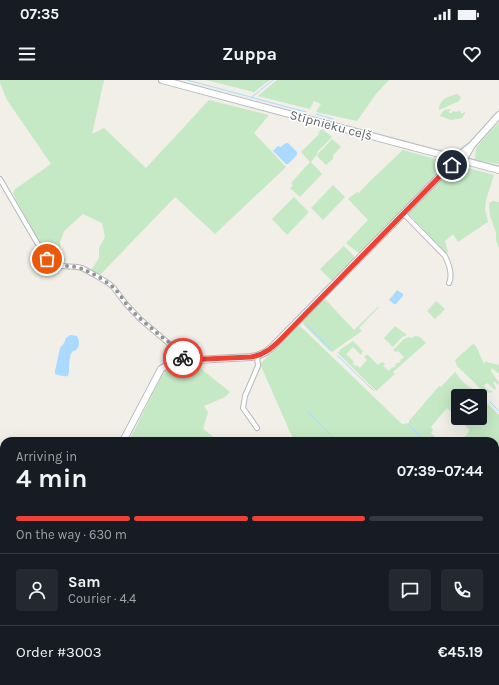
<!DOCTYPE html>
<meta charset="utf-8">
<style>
:root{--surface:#171b24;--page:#242831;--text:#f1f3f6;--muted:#9ea1a6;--line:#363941;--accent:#ea4335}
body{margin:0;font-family:Karla,sans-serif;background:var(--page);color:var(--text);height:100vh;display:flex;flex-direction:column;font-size:15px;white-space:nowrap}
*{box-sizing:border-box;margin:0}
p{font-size:13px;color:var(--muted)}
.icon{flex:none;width:22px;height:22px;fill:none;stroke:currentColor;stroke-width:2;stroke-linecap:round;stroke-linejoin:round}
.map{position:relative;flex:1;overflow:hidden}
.side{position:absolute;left:0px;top:357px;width:499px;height:248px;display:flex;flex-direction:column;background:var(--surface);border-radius:12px 12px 0 0;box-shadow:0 4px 16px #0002}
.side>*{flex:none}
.controls{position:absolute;left:451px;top:309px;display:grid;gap:8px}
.controls a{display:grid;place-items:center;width:36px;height:36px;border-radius:4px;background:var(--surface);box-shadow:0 4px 16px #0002;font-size:20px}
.pin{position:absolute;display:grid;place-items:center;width:34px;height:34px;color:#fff;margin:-17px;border:2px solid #fff;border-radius:50%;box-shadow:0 1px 4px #0007}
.courier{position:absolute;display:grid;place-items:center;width:40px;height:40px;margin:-20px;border:3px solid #ea4335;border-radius:50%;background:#fff;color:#222;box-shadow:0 1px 5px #0007}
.overview em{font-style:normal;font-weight:700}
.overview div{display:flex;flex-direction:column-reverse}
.overview{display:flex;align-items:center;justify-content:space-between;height:68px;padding:0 16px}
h1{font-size:26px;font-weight:700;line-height:30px}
.bar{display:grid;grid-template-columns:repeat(4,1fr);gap:6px 4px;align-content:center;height:48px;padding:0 16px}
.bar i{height:5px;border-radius:3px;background:var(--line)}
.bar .current{background:var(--accent)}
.bar p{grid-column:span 4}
.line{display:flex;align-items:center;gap:10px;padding:0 16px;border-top:1px solid var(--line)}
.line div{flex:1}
.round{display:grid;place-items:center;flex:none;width:42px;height:42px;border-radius:4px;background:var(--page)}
.status{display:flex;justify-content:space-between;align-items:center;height:28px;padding:0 20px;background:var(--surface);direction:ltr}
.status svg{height:11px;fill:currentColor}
header{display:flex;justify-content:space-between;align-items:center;height:52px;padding:0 16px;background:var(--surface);font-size:18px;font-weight:700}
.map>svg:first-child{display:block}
</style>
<div class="status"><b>07:35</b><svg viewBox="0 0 49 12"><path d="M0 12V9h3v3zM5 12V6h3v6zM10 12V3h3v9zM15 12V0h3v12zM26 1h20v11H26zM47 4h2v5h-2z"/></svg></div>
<header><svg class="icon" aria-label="menu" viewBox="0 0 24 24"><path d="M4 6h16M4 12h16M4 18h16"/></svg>Zuppa<svg class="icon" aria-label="heart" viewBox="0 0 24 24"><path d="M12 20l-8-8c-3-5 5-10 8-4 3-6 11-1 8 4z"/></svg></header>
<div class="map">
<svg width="499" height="605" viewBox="0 0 499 605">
<rect width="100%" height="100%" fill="#f1efe8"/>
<path fill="#c5e8c5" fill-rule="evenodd" d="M0,0H104L92,54L104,48L146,88L209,20L269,35L254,53L286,87L215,154L175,117L100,195L91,190L99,178V168L105,157L102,143L83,134L64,151L60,162L61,174L65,179L64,183C56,182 51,180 46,174L13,114L14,110L51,84L7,20L0,3Z
M206,0H270L254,12Z
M277,0H389L376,14L357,41L316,32L321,24L314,21L310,29L258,16Z
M457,14L461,17L459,21L439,30C439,19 448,17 457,14Z
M450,29L451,30L449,31V33H452V32L454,31L455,32L460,31L461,34L465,32V33L462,38L451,40L440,36L444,30Z
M499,43V84L475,80L476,68L491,50Z
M322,49L332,57L318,71L317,74L311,82L322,94L300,117L290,108L293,106L291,103L310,82L301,72L319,54L318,53Z
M332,59L341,67L333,75V79L326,85L317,76L318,74Z
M403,70L450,83L361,173L357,172L346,163L368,140L348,119L357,112L359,113L368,103Z
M457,85L494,95L486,120L485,129L488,142L458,162L453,154L445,161L448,172L446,174L408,133L447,93Z
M333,105L345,117L323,140L311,128Z
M294,117L309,132L287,155L272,139Z
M493,121L499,122V168L496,160V152L490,136L489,123Z
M344,166L353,175L355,179L332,201L320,189Z
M323,220H326L354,250L378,227H379L359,248L362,251L332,272L330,271L304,245L302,241Z
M436,221L445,229L435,239L427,231Z
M299,245L402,344L409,343V341L439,306L441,307L455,292L461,300L468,306L474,310L499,335V412L495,416V361H461L470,350L447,328L431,347L433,350L431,353L439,361H294L260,284ZM458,316H480V338H458Z
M395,246L407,255L402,257L393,267L384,258Z
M416,256L420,257L426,263L393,292L395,294L376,311L338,273L341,269L353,261L363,271L361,275L353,267L346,274L354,282L353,284L356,286L357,285L360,288L367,280L364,277L366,275H368L378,285L382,282L385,284L383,286L389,291L392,287L393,288L396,286L395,285L397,283H398L401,281L400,280L404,277L398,271L396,272L393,270L404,259L409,257L411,258Z
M473,264L475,265C479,271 481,279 485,285V281C490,284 494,283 499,285V294L492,288L491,291L499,303L498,305L495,302H493L496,308L495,310L487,303L483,306L487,309L494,312L487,313L482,312L476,304L457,286L455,280Z
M180,288H200L230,312L225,317L204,326L208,332L203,349L219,361H129L161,297L167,290Z
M495,428L499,432V605H228L230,601H495Z"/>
<path fill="#aadaff" d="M288,63L297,72V75L288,84H286L273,71L278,66L281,67L284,64Z
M397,210L403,214V216L396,224H394L389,220L390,219Z
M70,255L77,256C79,260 80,265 77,269C72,273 75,268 71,274C69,279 69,285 69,291V292L68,296C65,297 59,295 55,294V291L60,268L64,263L66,258Z"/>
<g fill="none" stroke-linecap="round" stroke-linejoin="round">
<path stroke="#aadaff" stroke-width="1" d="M187,0L306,32
M252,17L273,0
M316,34L333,39
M307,245L332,270
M338,276L373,310
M490,322L499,331
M308,332L336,361
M409,345L421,357
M0,397L4,399
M495,429L499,433
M495,523L499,519
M224,605L227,601"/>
<g stroke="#b5b8bc" stroke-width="6">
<path id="street" d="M0,99L39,166L47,179L52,182L56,184L62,186L77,187L82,188L95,195L108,203L113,207L126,224L140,239L179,272L182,275L184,280
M404,134L445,176C449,184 453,194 449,203
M257,276L258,286L245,316L243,328L257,348
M0,548L4,551"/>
</g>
<g stroke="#b6babf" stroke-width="8">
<path id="secondary" d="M162,0L499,90
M458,80V76L472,65L499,35
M123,361L161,289L171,283L177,281L251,277L257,276L266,272L272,267L443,93L458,80L465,77L472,65
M1,605L4,599"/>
</g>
<use href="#street" stroke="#fff" stroke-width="4"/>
<use href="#secondary" stroke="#fff" stroke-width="6"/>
</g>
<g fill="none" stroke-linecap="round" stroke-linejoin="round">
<path stroke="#929495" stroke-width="4" stroke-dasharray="0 7.2" d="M47,179C57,187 64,185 76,187C82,188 87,191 93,194C99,197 107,202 113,207C120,214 125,223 132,231C140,239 149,246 157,253C165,260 180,269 183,278"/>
<path stroke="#ea4335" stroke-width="5" d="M183,278L184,280L251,277C264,275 272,268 281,259L443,93L452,85"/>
</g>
<g text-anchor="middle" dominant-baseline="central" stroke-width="3" stroke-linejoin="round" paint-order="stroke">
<g font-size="13" fill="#5f6368" stroke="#fff">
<text transform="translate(331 45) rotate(15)">Stīpnieku ceļš</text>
</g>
</g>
</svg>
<div class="controls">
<a><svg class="icon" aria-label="layers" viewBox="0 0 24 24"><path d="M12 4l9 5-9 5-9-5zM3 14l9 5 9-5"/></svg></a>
</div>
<div class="pin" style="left:47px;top:179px;background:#ea580c"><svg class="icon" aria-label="bag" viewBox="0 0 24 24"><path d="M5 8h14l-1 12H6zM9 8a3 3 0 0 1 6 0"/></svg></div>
<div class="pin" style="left:452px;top:85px;background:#1f2937"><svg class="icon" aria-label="home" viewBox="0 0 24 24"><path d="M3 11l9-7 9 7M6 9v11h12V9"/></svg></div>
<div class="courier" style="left:183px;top:278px"><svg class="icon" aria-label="bike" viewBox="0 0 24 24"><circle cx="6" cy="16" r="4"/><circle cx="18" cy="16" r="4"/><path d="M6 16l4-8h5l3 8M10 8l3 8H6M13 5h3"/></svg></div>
<section class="side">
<div class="overview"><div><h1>4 min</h1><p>Arriving in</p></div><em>07:39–07:44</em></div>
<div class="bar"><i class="current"></i><i class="current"></i><i class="current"></i><i></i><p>On the way · 630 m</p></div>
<div class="line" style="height:72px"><a class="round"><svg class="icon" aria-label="person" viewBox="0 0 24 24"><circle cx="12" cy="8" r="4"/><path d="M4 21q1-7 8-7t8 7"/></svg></a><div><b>Sam</b><p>Courier · 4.4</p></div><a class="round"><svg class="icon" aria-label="chat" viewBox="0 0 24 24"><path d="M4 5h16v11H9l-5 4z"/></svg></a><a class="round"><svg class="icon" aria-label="phone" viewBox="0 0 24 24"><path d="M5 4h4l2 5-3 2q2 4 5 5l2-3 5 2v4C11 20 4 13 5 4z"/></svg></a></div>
<div class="line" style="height:52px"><div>Order #3003</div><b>€45.19</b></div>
</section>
</div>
